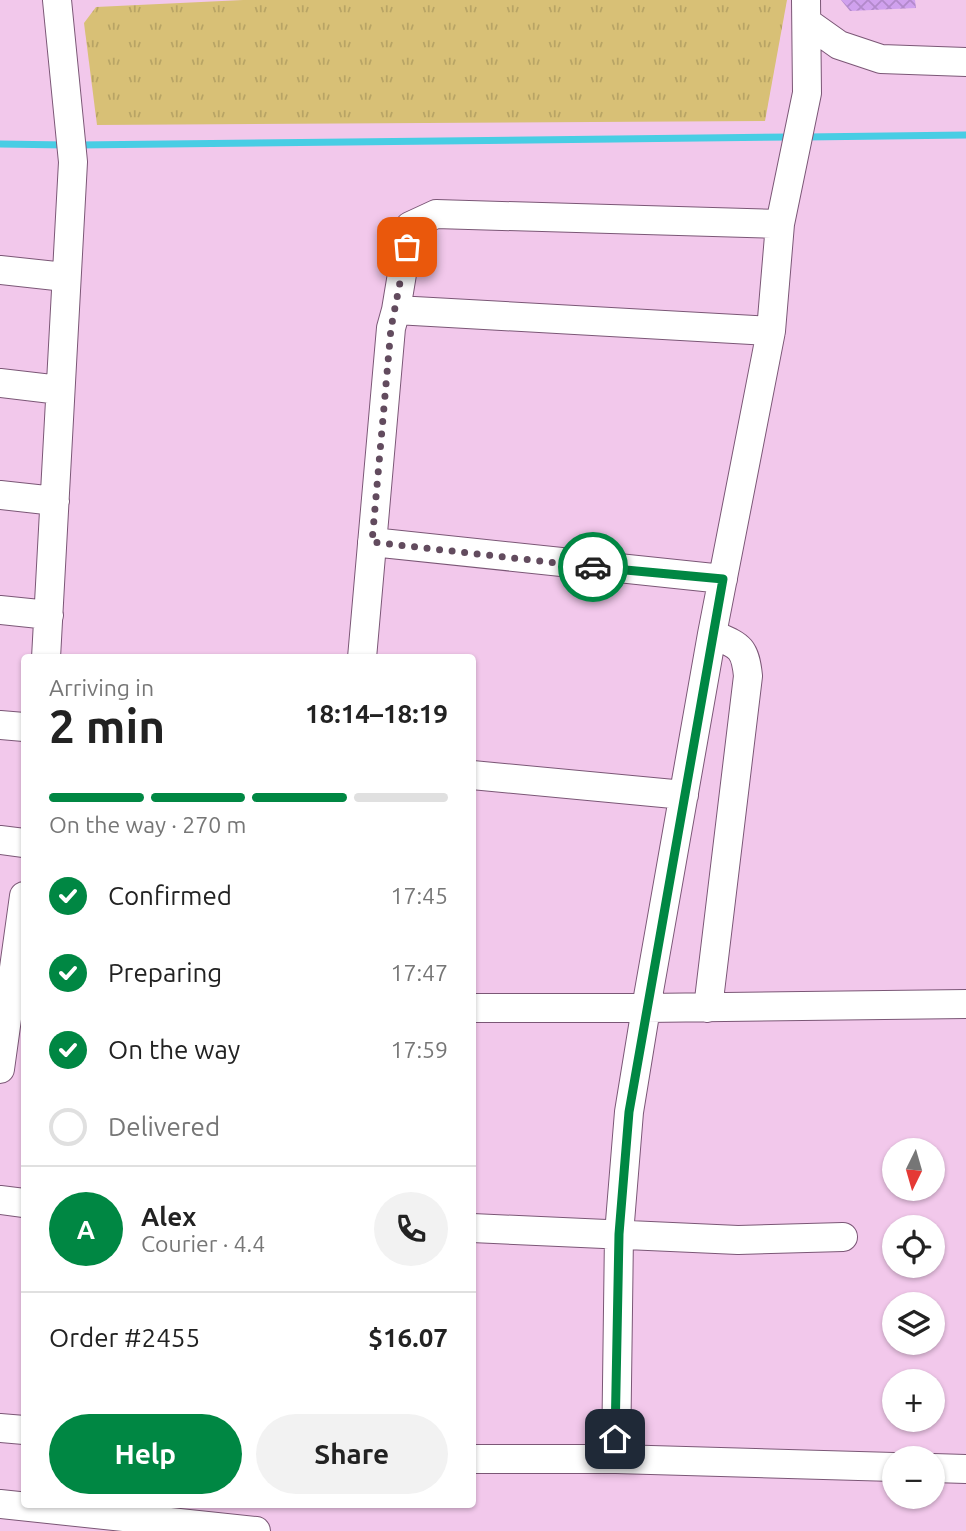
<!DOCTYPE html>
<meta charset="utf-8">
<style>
:root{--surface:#fff;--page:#f2f2f2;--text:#222;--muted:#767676;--line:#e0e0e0;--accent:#008743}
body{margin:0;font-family:Ubuntu,sans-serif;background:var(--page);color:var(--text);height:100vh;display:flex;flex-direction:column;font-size:26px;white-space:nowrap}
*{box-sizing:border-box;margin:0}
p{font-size:23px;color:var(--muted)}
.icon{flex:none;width:38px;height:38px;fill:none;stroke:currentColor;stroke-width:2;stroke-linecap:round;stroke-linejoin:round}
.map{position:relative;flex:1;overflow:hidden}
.sheet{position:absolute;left:21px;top:654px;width:455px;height:854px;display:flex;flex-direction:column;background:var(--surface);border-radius:7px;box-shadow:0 2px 5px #0004}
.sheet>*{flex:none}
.needle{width:46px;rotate:185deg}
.buttons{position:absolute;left:882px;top:1138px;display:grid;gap:14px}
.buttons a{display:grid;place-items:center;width:63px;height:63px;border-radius:50%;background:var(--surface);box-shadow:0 2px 5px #0004;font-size:35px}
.pin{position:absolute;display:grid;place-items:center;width:60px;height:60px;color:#fff;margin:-30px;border-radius:14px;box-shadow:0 4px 10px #0006}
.courier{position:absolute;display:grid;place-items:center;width:70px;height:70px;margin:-35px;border:5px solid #008743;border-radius:50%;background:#fff;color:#222;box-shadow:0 2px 9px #0007}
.overview em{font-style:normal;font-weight:700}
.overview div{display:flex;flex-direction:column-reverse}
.overview{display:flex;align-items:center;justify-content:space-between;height:119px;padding:0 28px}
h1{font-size:46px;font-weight:700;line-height:52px}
.bar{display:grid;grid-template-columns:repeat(4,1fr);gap:10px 7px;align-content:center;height:84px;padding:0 28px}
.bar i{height:9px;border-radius:5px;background:var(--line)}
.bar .on{background:var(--accent)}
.bar p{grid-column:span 4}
.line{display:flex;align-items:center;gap:18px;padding:0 28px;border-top:2px solid var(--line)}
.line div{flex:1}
.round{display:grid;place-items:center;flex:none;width:74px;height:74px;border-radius:37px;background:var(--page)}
ol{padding:0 28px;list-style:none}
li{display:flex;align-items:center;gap:21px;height:77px}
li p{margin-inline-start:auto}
li .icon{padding:7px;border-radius:50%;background:var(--accent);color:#fff;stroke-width:4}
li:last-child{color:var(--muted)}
li i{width:38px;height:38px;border:4px solid var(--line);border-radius:50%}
.cta{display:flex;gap:14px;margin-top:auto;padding:14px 28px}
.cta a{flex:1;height:80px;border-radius:42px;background:var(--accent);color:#fff;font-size:28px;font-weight:700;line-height:80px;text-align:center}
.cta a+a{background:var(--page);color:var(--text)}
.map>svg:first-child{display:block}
</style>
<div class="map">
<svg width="966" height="1531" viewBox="0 0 966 1531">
<defs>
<pattern id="park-tufts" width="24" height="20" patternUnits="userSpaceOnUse" patternTransform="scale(1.75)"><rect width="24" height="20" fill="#d8c076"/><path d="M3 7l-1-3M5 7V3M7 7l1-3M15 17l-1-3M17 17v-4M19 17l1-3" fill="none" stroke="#b8a465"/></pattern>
<pattern id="building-cross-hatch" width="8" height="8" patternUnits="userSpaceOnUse" patternTransform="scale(1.75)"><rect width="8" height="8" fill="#d0a1ee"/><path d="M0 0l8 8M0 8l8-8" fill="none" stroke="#b289cb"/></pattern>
</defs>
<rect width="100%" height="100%" fill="#f2c8eb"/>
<path fill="url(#park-tufts)" d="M243,0H787L765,121L97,125L84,23L96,7Z"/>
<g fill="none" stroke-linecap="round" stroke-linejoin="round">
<path stroke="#48cde4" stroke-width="7" d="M806,137L966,135
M0,144L66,145
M78,145L790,137"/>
</g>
<path fill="url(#building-cross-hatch)" d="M841,0H915L916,8L850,11Z"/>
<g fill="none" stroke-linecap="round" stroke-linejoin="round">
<g stroke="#7b5776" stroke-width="30">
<path id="minor" d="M808,23L839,45L881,59L966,62
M0,270L65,277
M396,310L410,226L436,214L780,224
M0,383L60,390
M0,495L55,501
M372,542L723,579
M0,610L49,615
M46,658L73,162L57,0
M362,658L391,328L396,310L771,331
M0,725L24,727
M472,775L684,795
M0,840L24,843
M472,1008H646L712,634L771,331L780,224L807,93L806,0
M708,1008L748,676C745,646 739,646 712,634
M0,1069L24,896
M0,1200L24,1203
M472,1228L738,1240L843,1237
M0,1428L24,1430
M472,1459H616L619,1234L629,1112L646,1008L966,1004
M616,1459L894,1467
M933,1468L966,1469
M0,1504L256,1531"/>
</g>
<use href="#minor" stroke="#fff" stroke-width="28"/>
</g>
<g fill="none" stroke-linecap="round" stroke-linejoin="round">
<path stroke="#624b5e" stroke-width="7" stroke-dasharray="0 12.6" d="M407,247L391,328L372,542L593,567"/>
<path stroke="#008743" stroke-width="9" d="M593,567L723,579L629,1112L619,1234L615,1439"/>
</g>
</svg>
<div class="buttons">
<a><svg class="needle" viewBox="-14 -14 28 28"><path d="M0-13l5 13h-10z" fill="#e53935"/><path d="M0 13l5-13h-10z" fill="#767676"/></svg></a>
<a><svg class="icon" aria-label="locate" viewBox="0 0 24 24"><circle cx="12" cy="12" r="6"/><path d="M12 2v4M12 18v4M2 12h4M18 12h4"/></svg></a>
<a><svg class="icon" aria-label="layers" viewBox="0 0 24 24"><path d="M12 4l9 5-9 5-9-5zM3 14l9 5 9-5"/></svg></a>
<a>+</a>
<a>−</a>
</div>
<div class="pin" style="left:407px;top:247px;background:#ea580c"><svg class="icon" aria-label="bag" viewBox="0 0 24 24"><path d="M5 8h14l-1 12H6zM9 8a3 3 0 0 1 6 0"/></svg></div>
<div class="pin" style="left:615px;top:1439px;background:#1f2937"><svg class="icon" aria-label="home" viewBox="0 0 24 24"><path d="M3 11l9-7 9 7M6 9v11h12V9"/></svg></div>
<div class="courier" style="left:593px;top:567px"><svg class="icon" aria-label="car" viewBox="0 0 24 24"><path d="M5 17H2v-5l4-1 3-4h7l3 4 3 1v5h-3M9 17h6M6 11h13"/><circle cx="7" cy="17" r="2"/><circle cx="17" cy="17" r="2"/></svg></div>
<section class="sheet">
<div class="overview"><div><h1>2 min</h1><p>Arriving in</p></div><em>18:14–18:19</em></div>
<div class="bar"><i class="on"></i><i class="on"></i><i class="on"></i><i></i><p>On the way · 270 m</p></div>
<ol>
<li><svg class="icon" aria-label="check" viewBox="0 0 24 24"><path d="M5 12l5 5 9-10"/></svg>Confirmed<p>17:45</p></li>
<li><svg class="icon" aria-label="check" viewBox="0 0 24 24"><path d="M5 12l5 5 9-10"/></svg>Preparing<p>17:47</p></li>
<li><svg class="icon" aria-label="check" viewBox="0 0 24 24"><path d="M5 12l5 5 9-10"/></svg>On the way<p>17:59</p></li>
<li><i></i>Delivered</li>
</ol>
<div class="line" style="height:126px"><b class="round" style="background:var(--accent);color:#fff">A</b><div><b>Alex</b><p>Courier · 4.4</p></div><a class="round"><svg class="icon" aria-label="phone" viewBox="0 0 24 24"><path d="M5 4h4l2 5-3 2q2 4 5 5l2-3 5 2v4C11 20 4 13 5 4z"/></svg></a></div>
<div class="line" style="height:91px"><div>Order #2455</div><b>$16.07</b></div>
<div class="cta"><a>Help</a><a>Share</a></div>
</section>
</div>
